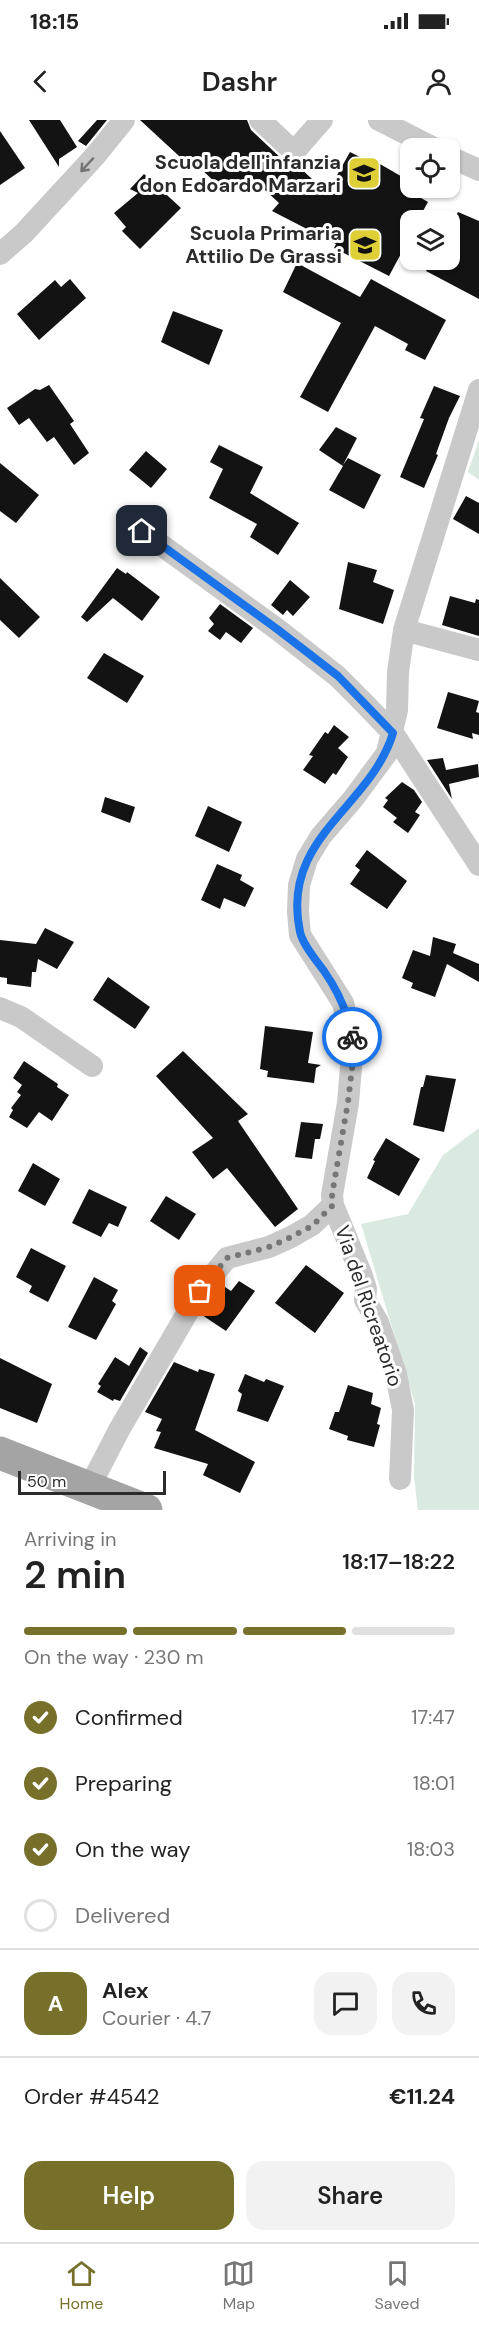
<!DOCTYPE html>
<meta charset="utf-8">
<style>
:root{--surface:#fff;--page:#f2f2f2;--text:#222;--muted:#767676;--line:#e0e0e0;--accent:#76702b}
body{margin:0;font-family:"DM Sans",sans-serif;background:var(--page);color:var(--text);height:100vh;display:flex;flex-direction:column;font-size:22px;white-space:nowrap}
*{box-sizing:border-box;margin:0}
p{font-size:20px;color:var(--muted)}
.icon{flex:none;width:33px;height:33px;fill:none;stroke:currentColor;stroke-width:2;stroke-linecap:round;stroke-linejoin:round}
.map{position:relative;height:1390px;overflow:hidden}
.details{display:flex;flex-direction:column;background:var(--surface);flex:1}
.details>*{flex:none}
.controls{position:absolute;left:400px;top:18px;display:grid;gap:12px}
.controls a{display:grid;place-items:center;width:60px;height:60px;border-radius:12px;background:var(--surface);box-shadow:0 2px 4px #0004;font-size:30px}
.scale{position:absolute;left:18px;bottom:15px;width:148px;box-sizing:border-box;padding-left:6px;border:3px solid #2c2c2c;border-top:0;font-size:16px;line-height:21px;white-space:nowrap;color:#2c2c2c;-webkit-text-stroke:4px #fff;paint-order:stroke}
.pin{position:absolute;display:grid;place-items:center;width:51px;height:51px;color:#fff;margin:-26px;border-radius:12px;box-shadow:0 3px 9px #0006}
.courier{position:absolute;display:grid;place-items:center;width:60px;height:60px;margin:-30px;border:4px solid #1a73e8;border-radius:50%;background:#fff;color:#222;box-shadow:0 2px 8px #0007}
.head em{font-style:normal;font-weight:600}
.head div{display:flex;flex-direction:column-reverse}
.head{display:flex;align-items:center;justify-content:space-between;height:102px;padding:0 24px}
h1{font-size:39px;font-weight:600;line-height:45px}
.bar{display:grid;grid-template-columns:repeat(4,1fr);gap:9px 6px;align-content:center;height:72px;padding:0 24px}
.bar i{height:8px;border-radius:4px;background:var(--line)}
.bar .selected{background:var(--accent)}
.bar p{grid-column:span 4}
.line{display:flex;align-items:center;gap:15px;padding:0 24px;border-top:2px solid var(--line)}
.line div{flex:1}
.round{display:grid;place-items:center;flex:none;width:63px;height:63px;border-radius:18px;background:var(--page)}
ol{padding:0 24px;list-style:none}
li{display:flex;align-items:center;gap:18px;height:66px}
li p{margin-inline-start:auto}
li .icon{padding:6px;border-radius:50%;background:var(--accent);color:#fff;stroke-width:4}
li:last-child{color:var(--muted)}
li i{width:33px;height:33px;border:3px solid var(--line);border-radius:50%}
.button{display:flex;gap:12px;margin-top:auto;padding:12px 24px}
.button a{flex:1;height:69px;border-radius:18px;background:var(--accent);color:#fff;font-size:24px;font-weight:600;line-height:69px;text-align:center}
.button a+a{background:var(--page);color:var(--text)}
.status{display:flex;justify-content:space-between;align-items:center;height:42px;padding:0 30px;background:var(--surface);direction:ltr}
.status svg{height:16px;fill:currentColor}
header{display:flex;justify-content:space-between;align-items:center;height:78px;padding:0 24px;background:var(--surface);font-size:27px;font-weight:600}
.dock{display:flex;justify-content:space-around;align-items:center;height:84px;border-top:2px solid var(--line);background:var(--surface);font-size:16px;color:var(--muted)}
.dock a{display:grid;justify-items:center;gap:3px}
.dock .selected{color:var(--accent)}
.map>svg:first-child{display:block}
</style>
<div class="status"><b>18:15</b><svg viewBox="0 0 49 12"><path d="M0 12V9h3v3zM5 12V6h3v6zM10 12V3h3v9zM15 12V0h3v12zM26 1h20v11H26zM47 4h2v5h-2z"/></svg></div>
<header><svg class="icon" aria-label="back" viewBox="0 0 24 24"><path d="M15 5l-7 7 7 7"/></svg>Dashr<svg class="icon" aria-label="person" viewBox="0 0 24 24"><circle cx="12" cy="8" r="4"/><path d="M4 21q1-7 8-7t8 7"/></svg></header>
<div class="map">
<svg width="479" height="1390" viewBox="0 0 479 1390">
<rect width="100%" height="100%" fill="#fff"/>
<path fill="#daeae1" d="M479,320V360L468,352Z
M479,1008V1390H418L414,1357L415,1284L361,1104L408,1094L443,1035Z"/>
<path fill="#131313" d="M29,0H60L77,27L59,39V47Z
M97,0H107L86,26L78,21Z
M140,0H247L251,10L285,42L291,45H297L327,73L350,32L378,46L380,44L411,62V68H420L416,75L428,82L418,100H411L410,117L389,156L334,128L336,124L272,91L279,83L250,56L233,72L230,70L226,73L196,44L192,48Z
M0,11L25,48L0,65Z
M144,54L181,88L140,129L122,111L126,107L114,93L138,73L130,69Z
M458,92L479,101V179L426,151L433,140H450V107Z
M297,143L360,177L371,159L446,200L425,240L405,230L408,224L375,206L328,292L300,277L341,203L283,172Z
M70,159L86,178L39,220L17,194L55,160L61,167Z
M173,191L223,210L209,245L161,222Z
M49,265L74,301L70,304L89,333L74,345L54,317L47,322L29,298L19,305L7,288L35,269L40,270Z
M434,266L460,276L449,298L436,334L438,335L424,368L400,357L424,299L420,298Z
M336,307L357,318L343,345L348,338L381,355L364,389L329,370L343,346L319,330Z
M219,325L263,347L250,373L299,403L278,435L250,417L257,404L209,378L223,349L210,342Z
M146,331L167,349L151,368L129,350Z
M0,343L39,375L16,403L0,391Z
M466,376L479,383V414L453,399Z
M348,442L377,450L373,462L394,470L383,504L339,489Z
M117,448L126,454L127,452L160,477L142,501L113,478L87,502L81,497Z
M0,458L40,497L19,518L0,500Z
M290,460L310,477L293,496L287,490L283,495L271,485Z
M450,476L475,483L476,479L479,480V516L442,505Z
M220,484L253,508L241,523L226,512L220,520L208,511L214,504L209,498Z
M104,533L144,556L127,583L87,558Z
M448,572L479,581L476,592L479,593V615L472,613L473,619L437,608Z
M334,605L349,617L338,628L348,637L336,655L333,653L325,664L303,650L313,636L309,635L325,612L328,614Z
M443,638L446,650L478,644L479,657L449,664L452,679L427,640Z
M402,662L414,670L422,682L415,692L420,695L408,713L393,702L397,698L383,687L388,680L385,678Z
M105,677L135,687L130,703L101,692Z
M208,686L242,702L229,732L195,716Z
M367,730L407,761L387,789L350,764L360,750L355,746Z
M217,744L242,755L240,760L254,768L245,787L224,778L220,789L201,780Z
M45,808L74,822L57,849L38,839L36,852H32L31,867L7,864V858L0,857V820L36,824Z
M433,817L456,824L453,833L479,844V862L447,844L435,877L411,868L413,863L402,858L413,830L430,836Z
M108,857L150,887L135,909L93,880Z
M265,906L313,912L308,943L321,945L316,948L314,963L267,957L268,951L260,949Z
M183,931L248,994L238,1001L298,1089L275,1107L227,1048L213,1059L192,1032L213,1018L156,956Z
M24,941L58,964L57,967L69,975L52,1001L39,992L27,1008L9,997L13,990L11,988L21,975L17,972L22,965L13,958Z
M426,955L456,959L444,1012L413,1005L421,967H423Z
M301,1002L323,1004L320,1019H315L312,1039L295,1037Z
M386,1018L420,1039L399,1076L367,1058L375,1041L373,1040Z
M33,1043L60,1059L45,1086L18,1071Z
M89,1069L127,1087L118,1107L109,1103L101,1117L72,1103Z
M166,1076L196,1094L179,1120L150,1101Z
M31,1128L66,1146L48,1182L29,1172L32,1166L16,1157Z
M306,1145L344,1173L315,1213L275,1183Z
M94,1157L118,1170L112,1181L116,1184L96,1220L68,1207Z
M239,1161L255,1171L226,1211L202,1195L222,1165L231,1171Z
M140,1227L148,1233L120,1281L114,1279L113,1281L97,1272L101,1266L98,1264L115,1237L129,1246Z
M0,1238L52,1264L37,1303L0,1288Z
M174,1242L198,1252L199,1249L215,1254L195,1310L255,1342L240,1373L203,1355L208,1344L154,1328L161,1312L156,1311L162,1299L145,1292Z
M245,1254L264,1262L266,1259L284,1266L268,1302L237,1291L242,1274L238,1271Z
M348,1265L373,1273L371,1284L381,1288L377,1304L380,1305L374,1327L347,1320L348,1316L329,1309L335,1292H339Z"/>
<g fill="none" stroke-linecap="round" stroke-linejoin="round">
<path stroke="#c9c9c9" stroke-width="22" d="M260,0L294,32L322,0
M379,0L434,28
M450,37L479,50
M0,134L24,113L95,36L124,0
M142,411L277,509L337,556L361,580L393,613L479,745
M404,510L479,530
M0,888L21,897L92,946
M400,1359L403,1290L396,1254L378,1202L365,1180L366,1169L362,1156L333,1085L332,1075L348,983L353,923L343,883L300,815L298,792L299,765L307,739L321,716L353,679L387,633L397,590L398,552L404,510L479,270
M89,1368L119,1310L200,1171L227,1138L269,1127L291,1117L312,1105L333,1085"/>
<path stroke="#a4a4a4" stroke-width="33" d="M0,1333L146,1390"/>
</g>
<defs><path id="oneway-shaft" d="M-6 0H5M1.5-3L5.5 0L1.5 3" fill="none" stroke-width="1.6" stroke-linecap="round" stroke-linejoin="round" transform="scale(1.5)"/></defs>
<use stroke="#737373" href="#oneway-shaft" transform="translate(87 45) rotate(133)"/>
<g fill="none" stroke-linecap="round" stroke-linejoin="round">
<path stroke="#767676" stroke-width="6" stroke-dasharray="0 10.8" d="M200,1171L227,1138L269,1127L291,1117L312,1106L333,1085L332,1075L348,982L353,940L352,917"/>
<path stroke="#1a73e8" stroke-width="8" d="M142,411L277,509L338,556L393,613C370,689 280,717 300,812C303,825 316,840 324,851C338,871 348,893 352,917"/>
</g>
<defs>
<g id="school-square" transform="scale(1.725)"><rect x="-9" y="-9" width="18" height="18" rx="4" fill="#ddcf35" stroke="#fff"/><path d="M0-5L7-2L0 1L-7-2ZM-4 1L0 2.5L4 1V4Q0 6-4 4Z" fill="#111"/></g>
</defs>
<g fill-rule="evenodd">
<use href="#school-square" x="364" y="53"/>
<use href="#school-square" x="365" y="125"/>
</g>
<g text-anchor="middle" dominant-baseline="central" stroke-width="6" stroke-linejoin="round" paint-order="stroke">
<g font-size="20" font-weight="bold" fill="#2c2c2c" stroke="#fff" text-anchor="end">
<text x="341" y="42">Scuola dell'infanzia<tspan x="341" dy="23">don Edoardo Marzari</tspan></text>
<text x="342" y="113">Scuola Primaria<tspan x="342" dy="23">Attilio De Grassi</tspan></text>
</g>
<g font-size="20" fill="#2c2c2c" stroke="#fff">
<text transform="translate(369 1186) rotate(71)">Via del Ricreatorio</text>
</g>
</g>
</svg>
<div class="controls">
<a><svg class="icon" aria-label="locate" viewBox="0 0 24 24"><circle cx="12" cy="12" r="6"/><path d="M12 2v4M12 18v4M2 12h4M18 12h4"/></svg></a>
<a><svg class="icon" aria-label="layers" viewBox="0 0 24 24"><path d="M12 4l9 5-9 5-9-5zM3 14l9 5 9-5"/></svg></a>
</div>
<div class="scale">50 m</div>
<div class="pin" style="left:200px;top:1171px;background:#ea580c"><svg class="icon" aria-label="bag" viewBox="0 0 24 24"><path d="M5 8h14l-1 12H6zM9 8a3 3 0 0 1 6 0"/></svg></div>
<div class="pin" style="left:142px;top:411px;background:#1f2937"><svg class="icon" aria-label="home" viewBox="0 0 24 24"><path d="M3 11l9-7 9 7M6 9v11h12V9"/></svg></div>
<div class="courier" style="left:352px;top:917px"><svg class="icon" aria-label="bike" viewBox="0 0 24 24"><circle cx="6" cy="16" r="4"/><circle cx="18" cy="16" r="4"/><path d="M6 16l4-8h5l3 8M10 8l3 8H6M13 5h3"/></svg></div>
</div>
<section class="details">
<div class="head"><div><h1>2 min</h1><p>Arriving in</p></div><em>18:17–18:22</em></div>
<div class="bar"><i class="selected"></i><i class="selected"></i><i class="selected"></i><i></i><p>On the way · 230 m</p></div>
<ol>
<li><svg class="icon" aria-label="check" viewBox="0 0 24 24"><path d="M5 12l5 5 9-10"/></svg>Confirmed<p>17:47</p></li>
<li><svg class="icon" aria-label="check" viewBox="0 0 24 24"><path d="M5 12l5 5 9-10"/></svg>Preparing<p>18:01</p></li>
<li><svg class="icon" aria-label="check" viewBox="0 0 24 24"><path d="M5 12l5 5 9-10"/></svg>On the way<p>18:03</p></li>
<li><i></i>Delivered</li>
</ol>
<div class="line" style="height:108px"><b class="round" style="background:var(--accent);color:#fff">A</b><div><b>Alex</b><p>Courier · 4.7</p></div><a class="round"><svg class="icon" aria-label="chat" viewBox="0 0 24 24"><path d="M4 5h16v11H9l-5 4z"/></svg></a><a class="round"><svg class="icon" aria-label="phone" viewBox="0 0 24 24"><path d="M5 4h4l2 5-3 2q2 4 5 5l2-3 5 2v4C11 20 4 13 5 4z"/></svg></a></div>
<div class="line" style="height:78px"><div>Order #4542</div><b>€11.24</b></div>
<div class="button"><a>Help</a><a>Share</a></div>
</section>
<nav class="dock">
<a class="selected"><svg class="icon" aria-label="home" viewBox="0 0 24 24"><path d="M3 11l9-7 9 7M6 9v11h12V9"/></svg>Home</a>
<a><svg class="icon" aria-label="map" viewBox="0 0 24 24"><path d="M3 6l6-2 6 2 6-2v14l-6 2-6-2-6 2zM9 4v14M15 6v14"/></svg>Map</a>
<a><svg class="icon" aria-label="saved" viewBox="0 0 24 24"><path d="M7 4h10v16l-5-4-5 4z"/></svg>Saved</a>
</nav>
